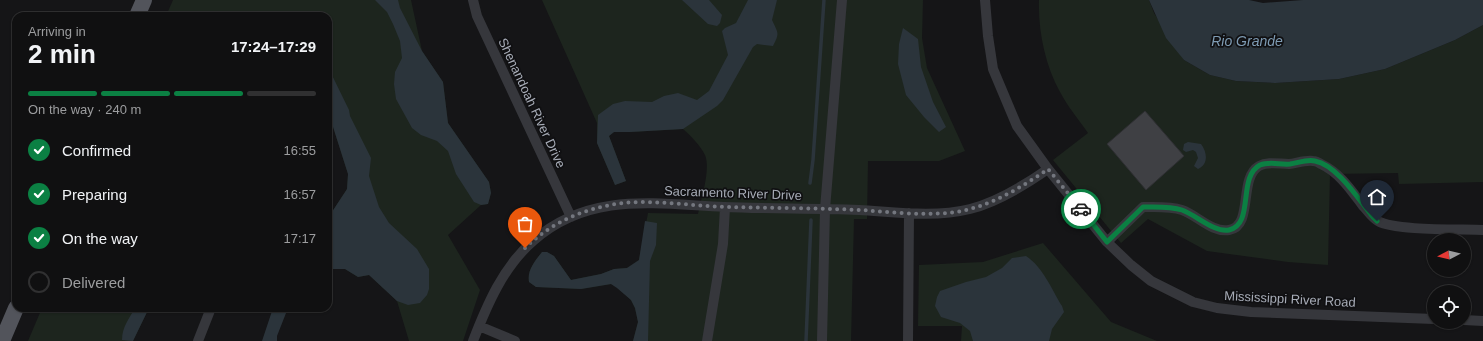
<!DOCTYPE html>
<meta charset="utf-8">
<style>
:root{--surface:#101011;--page:#1e1e1f;--text:#f1f3f6;--muted:#9c9d9f;--line:#303031;--accent:#0b8043}
body{margin:0;font-family:Helvetica,sans-serif;background:var(--page);color:var(--text);height:100vh;display:flex;flex-direction:column;font-size:15px;white-space:nowrap}
*{box-sizing:border-box;margin:0}
p{font-size:13px;color:var(--muted)}
.icon{flex:none;width:22px;height:22px;fill:none;stroke:currentColor;stroke-width:2;stroke-linecap:round;stroke-linejoin:round}
.map{position:relative;flex:1;overflow:hidden}
.side{position:absolute;left:12px;top:12px;width:320px;height:300px;display:flex;flex-direction:column;background:var(--surface);border-radius:12px;box-shadow:0 1px 3px #0004,0 0 0 1px var(--line)}
.side>*{flex:none}
.needle{width:26px;rotate:263deg}
.tools{position:absolute;left:1427px;top:233px;display:grid;gap:8px}
.tools a{display:grid;place-items:center;width:44px;height:44px;border-radius:50%;background:var(--surface);box-shadow:0 1px 3px #0004,0 0 0 1px var(--line);font-size:20px}
.pin{position:absolute;display:grid;place-items:center;width:34px;height:34px;color:#fff;margin:-41px -17px;border-radius:50% 50% 50% 0;rotate:-45deg;box-shadow:0 0 4px #0007}
.pin .icon{rotate:45deg}
.courier{position:absolute;display:grid;place-items:center;width:40px;height:40px;margin:-20px;border:3px solid #0b8043;border-radius:50%;background:#fff;color:#222;box-shadow:0 1px 5px #0007}
.headline em{font-style:normal;font-weight:800}
.headline div{display:flex;flex-direction:column-reverse}
.headline{display:flex;align-items:center;justify-content:space-between;height:68px;padding:0 16px}
h1{font-size:26px;font-weight:800;line-height:30px}
.bar{display:grid;grid-template-columns:repeat(4,1fr);gap:6px 4px;align-content:center;height:48px;padding:0 16px}
.bar i{height:5px;border-radius:3px;background:var(--line)}
.bar .active{background:var(--accent)}
.bar p{grid-column:span 4}
ol{padding:0 16px;list-style:none}
li{display:flex;align-items:center;gap:12px;height:44px}
li p{margin-inline-start:auto}
li .icon{padding:4px;border-radius:50%;background:var(--accent);color:#fff;stroke-width:4}
li:last-child{color:var(--muted)}
li i{width:22px;height:22px;border:2px solid var(--line);border-radius:50%}
.map>svg:first-child{display:block}
</style>
<div class="map">
<svg width="1483" height="341" viewBox="0 0 1483 341">
<rect width="100%" height="100%" fill="#151517"/>
<path fill="#1d251e" d="M173,0H411L422,51L443,82L448,123L489,182L491,193L488,204L481,205L448,235L480,290L463,341H409L397,301L369,275L358,277L345,269H328V218L347,189L348,174L328,111V16H166Z
M542,0H923L922,38L927,68L965,151L939,161H868L867,219H854L851,341H633L638,322L635,308L631,300L618,288L611,284L581,289L536,287L529,282C527,270 535,261 542,252H547L554,256L571,280L601,274L614,269L627,268L639,260L648,213L698,214C701,199 711,169 705,155C700,145 691,136 683,129L630,132H614L609,136L626,181L615,185L597,143V123Z
M1039,0H1149L1154,13L1184,60L1210,75L1236,81L1275,83L1339,79L1385,69L1455,40L1483,25V182L1399,184L1398,173L1330,174L1328,265L1288,262L1207,251L1148,219L1121,243L1053,160L1088,133C1079,120 1068,107 1060,92C1045,65 1038,31 1039,0Z
M1043,243L1111,322L1157,341H961L962,326H918L919,265L983,262Z
M42,308H149L133,341H28Z"/>
<path fill="#2b343b" d="M375,0H398L400,8L422,51L443,82L448,123L489,182L491,193L488,204L481,205L474,202L456,174L448,151L437,141L421,135L412,128L396,99L394,84L395,72L402,58L400,41L393,24L387,12Z
M682,0H709L722,15L720,23L717,26L708,24Z
M748,0H777L772,20C778,33 780,33 773,46L757,44L753,47L723,100L717,106L683,129L630,132H614L609,136L626,181L615,185L597,143L598,115L613,104L625,101L652,102L664,96L678,93L697,100L709,91L728,55L722,31L725,28L736,23Z
M1149,0H1249L1263,3L1303,0H1483V25L1455,40L1385,69L1339,79L1275,83L1236,81L1210,75L1184,60L1166,38Z
M903,28L918,39L921,67L933,102L946,127L939,132L924,117L906,95L898,64L899,44Z
M328,67L349,110L350,116L371,158L369,176L379,207L389,223L417,249L429,269V289L427,295L420,303L408,305L397,301L369,275L358,277L345,269H328V218L347,189L348,174L328,111Z
M1188,142L1201,144C1207,152 1209,164 1198,169L1194,166L1198,158L1196,152L1193,150L1186,152L1183,150L1184,144Z
M645,221L657,223L656,245L650,261L648,341H633L638,322L635,308L631,300L617,288L611,284L581,289L536,287L529,282C527,270 535,261 542,252H547L554,256L571,280L601,274L614,269L627,268L639,260Z
M1026,256C1043,267 1052,290 1062,306L1064,312L1052,329L1049,341H973L970,331L960,323L941,317L935,306L937,297L940,291L966,282L986,277L1002,268L1012,258Z
M135,308H149L133,341L122,340C122,327 129,319 135,308Z
M273,308H288L277,336V341H262Z"/>
<g fill="none" stroke-linecap="round" stroke-linejoin="round">
<path stroke="#2b343b" stroke-width="3.5" d="M810,183L813,160L824,0
M806,341L811,220"/>
</g>
<path fill="#3f4044" stroke="#2f2f33" d="M1145,111L1184,156L1146,190L1107,144Z"/>
<g fill="none" stroke-linecap="round" stroke-linejoin="round">
<path stroke="#36373c" stroke-width="10" d="M473,0L477,16L571,217
M985,0L988,36L993,69L1017,126L1048,169L1107,242L1131,265L1151,281L1193,302L1217,308L1251,312L1434,319
M1107,242L1143,207C1156,207 1170,206 1182,210C1197,215 1212,233 1229,230C1254,226 1238,178 1259,166C1268,161 1279,164 1289,164C1297,163 1305,160 1313,161C1316,161 1318,162 1321,164C1340,173 1351,190 1363,206C1368,211 1372,218 1378,221C1394,231 1461,229 1483,230
M1464,320L1483,321
M479,326L515,341
M198,341L211,308
M473,341C487,305 503,267 533,241C589,191 657,204 724,207C769,209 814,208 859,210C895,212 934,218 970,209C998,202 1025,185 1048,169
M707,341L723,244L725,207
M822,341L825,209L842,0
M908,341L909,213"/>
<path stroke="#52545b" stroke-width="16" d="M137,16L144,0
M2,341L16,308"/>
</g>
<g fill="none" stroke-linecap="round" stroke-linejoin="round">
<path stroke="#74777f" stroke-width="4" stroke-dasharray="0 7.2" d="M525,248C556,218 597,203 640,202C669,202 698,206 727,207C771,208 816,208 860,210C893,212 929,217 962,211C994,204 1022,187 1048,169L1081,209"/>
<path stroke="#0b8043" stroke-width="5" d="M1081,209L1107,242L1143,207C1156,207 1170,206 1182,210C1196,215 1215,233 1229,230C1255,224 1237,177 1260,165C1270,161 1280,165 1290,164C1298,163 1307,159 1315,161C1337,165 1359,200 1373,217L1377,221"/>
</g>
<g text-anchor="middle" dominant-baseline="central" stroke-width="3.5" stroke-linejoin="round" paint-order="stroke">
<g font-size="13" fill="#a7acb7" stroke="#101012">
<text transform="translate(532 103) rotate(65)">Shenandoah River Drive</text>
<text transform="translate(733 193) rotate(2)">Sacramento River Drive</text>
<text transform="translate(1290 299) rotate(3)">Mississippi River Road</text>
</g>
<g font-size="14" font-style="italic" fill="#7e9bb3" stroke="#101012">
<text x="1247" y="41">Rio Grande</text>
</g>
</g>
</svg>
<div class="tools">
<a><svg class="needle" viewBox="-14 -14 28 28"><path d="M0-13l5 13h-10z" fill="#e53935"/><path d="M0 13l5-13h-10z" fill="#9c9d9f"/></svg></a>
<a><svg class="icon" aria-label="locate" viewBox="0 0 24 24"><circle cx="12" cy="12" r="6"/><path d="M12 2v4M12 18v4M2 12h4M18 12h4"/></svg></a>
</div>
<div class="pin" style="left:525px;top:248px;background:#ea580c"><svg class="icon" aria-label="bag" viewBox="0 0 24 24"><path d="M5 8h14l-1 12H6zM9 8a3 3 0 0 1 6 0"/></svg></div>
<div class="pin" style="left:1377px;top:221px;background:#1f2937"><svg class="icon" aria-label="home" viewBox="0 0 24 24"><path d="M3 11l9-7 9 7M6 9v11h12V9"/></svg></div>
<div class="courier" style="left:1081px;top:209px"><svg class="icon" aria-label="car" viewBox="0 0 24 24"><path d="M5 17H2v-5l4-1 3-4h7l3 4 3 1v5h-3M9 17h6M6 11h13"/><circle cx="7" cy="17" r="2"/><circle cx="17" cy="17" r="2"/></svg></div>
<section class="side">
<div class="headline"><div><h1>2 min</h1><p>Arriving in</p></div><em>17:24–17:29</em></div>
<div class="bar"><i class="active"></i><i class="active"></i><i class="active"></i><i></i><p>On the way · 240 m</p></div>
<ol>
<li><svg class="icon" aria-label="check" viewBox="0 0 24 24"><path d="M5 12l5 5 9-10"/></svg>Confirmed<p>16:55</p></li>
<li><svg class="icon" aria-label="check" viewBox="0 0 24 24"><path d="M5 12l5 5 9-10"/></svg>Preparing<p>16:57</p></li>
<li><svg class="icon" aria-label="check" viewBox="0 0 24 24"><path d="M5 12l5 5 9-10"/></svg>On the way<p>17:17</p></li>
<li><i></i>Delivered</li>
</ol>
</section>
</div>
